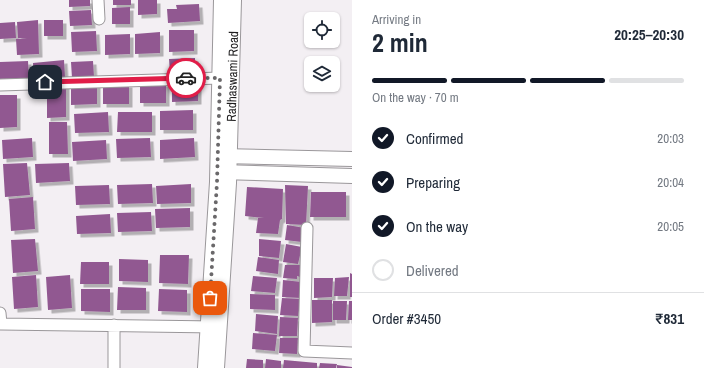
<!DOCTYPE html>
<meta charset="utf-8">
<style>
:root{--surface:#fff;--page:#f6f6f7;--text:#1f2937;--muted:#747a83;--line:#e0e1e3;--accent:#111827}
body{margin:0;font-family:"Archivo Narrow",sans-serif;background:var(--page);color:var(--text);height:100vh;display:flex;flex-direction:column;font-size:15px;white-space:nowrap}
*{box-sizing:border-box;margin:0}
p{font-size:13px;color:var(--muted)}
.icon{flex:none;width:22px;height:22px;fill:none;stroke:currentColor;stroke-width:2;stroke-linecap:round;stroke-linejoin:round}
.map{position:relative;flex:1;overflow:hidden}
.side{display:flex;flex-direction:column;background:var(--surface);width:352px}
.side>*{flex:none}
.controls{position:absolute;left:304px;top:12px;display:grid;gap:8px}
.controls a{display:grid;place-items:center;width:36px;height:36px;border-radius:6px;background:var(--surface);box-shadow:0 1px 3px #0004;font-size:20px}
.pin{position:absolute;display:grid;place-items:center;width:34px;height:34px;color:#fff;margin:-17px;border-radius:8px;box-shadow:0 2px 6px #0006}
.courier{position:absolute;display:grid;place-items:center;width:40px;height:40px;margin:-20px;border:3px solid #e11d48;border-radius:50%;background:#fff;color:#222;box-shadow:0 1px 5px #0007}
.overview em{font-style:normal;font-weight:800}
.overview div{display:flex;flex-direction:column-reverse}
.overview{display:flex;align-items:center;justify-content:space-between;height:68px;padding:0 20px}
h1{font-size:26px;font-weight:800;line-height:30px}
.bar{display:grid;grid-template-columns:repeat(4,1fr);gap:6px 4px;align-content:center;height:48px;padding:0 20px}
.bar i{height:5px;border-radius:3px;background:var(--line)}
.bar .current{background:var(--accent)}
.bar p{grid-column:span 4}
.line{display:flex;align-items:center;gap:10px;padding:0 20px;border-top:1px solid var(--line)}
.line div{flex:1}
ol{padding:0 20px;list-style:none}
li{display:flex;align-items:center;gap:12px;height:44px}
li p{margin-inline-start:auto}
li .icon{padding:4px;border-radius:50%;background:var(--accent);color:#fff;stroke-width:4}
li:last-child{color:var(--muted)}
li i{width:22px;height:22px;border:2px solid var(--line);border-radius:50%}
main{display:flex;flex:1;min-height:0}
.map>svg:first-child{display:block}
</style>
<main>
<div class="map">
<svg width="352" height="368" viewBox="0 0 352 368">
<defs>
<filter id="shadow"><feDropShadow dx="3.5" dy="3.5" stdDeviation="0" flood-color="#0004"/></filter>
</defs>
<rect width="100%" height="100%" fill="#f3eff3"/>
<path fill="#915991" filter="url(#shadow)" d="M69,0H90V6L69,7Z
M113,0H131V5H113Z
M138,0H157V14L138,15Z
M199,4L200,21L168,23L167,9H177L176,5Z
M130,7V24H112V8Z
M91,10L92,25L70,26L69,11Z
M38,20L39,54L17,55L16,39L27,38H18L17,22Z
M44,20H63V36H44Z
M15,22L16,38L0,39V23Z
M169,30H194V51L169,52Z
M96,31L97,51L72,52L71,32Z
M160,32V53L135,54V34Z
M130,34V54L105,55V35Z
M195,58V73H170L169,59Z
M64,60L65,77L34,79L33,63Z
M28,61L29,78L0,79V62Z
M93,61L94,77L72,78L71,62Z
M172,82H198V101L172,102Z
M140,83H166V103H140Z
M97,84V104L71,105V85Z
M103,84H129V104H103Z
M47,85H66V117L47,118Z
M0,95H17V127L0,128Z
M193,110V130H160V111Z
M108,112L109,132L75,133L74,114Z
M118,112H152V132H117Z
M49,122H67L68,154H49Z
M32,138L33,157L3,159L2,140Z
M150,138L151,157L117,158L116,139Z
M194,138L195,157L160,159V140Z
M106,140L107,159L73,161L72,142Z
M27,163L30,195L5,197L3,164Z
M69,163L70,181L36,183L35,164Z
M152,184L153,203L118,204L117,185Z
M191,184V203L157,204L156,186Z
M109,185L110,204L76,205L75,186Z
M285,185L308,186L306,225L286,224Z
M247,187L283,189L282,219L280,220L278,234L256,233L258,218H264L245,216Z
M311,192H346V217H310Z
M33,197L35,229L11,231L9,199Z
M190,208V227L156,228L155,209Z
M151,212L152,231L118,232L117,213Z
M110,214L111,233L77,234L76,216Z
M287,225L305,228L302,242L285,240Z
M35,239L38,271L13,273L11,240Z
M259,239L281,241L279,258L259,256Z
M286,244L302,247L298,264L283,262Z
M160,255H189L188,284L159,283Z
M258,257L279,260L278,274L256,271Z
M119,259L148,260V282L119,281Z
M81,262H109V284H80Z
M285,265H303V269H300V277L297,276V279L283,278Z
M350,273L352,274V297H350Z
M36,275L38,307L14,309L12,277Z
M70,275L72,308L48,310L46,277Z
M253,276L277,278L275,293L251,291Z
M349,277L347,296H334L335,278Z
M314,278H333L332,297L314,298Z
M283,280L302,282L301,298L282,297Z
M118,287L146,288V310H117Z
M81,289H110V312L81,311Z
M159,289L187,290V312L158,311Z
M250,294L275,295V310L250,309Z
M282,298L301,299L298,316L280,315Z
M312,300H332V322L312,323Z
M333,301H347L346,320H333Z
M349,301H352V320H348Z
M256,314L278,316L277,334L255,331Z
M280,317L298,318L297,336H279Z
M253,333L277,335L275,351L252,349Z
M280,338H298L297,354L279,353Z
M247,359L263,360V368H246Z
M266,359L281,361V368H265Z
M284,360L317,363V368H283Z
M320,363L337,364L336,368H319Z
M337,365L352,367V368H337Z"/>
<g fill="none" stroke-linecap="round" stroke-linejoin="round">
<g stroke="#9a979a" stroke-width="13">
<path id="minor" d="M98,0L99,19
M0,85L220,78
M307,228L304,351L352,353
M0,313L1,324L216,327
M114,325V368"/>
</g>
<g stroke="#9a979a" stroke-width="16">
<g id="tertiary">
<path d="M220,156L352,159"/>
<path d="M220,172L352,176"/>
<path d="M205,368L217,182L221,0"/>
<path id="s1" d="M217,368L229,183L234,0"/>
</g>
</g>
<use href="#minor" stroke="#fff" stroke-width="11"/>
<use href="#tertiary" stroke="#fff" stroke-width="14"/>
</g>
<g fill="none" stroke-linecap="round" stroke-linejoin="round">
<path stroke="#6a686a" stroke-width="4" stroke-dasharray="0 7.2" d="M186,78H220L217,182L210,298"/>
<path stroke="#e11d48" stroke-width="5" d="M45,82L186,78"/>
</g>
<g text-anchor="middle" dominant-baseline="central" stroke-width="4" stroke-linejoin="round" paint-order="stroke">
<g font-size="13" fill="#201f20" stroke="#fff">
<text stroke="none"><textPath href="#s1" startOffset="292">Radhaswami Road</textPath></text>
</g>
</g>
</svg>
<div class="controls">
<a><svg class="icon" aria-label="locate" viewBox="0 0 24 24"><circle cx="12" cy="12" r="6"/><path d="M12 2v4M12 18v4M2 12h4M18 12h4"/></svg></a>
<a><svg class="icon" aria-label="layers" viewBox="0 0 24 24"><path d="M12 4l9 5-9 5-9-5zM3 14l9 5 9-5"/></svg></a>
</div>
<div class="pin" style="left:210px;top:298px;background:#ea580c"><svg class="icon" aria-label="bag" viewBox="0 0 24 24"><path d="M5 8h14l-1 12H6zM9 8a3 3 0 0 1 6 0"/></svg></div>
<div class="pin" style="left:45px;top:82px;background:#1f2937"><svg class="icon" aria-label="home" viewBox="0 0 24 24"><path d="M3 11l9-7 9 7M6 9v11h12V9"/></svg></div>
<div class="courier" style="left:186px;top:78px"><svg class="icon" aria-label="car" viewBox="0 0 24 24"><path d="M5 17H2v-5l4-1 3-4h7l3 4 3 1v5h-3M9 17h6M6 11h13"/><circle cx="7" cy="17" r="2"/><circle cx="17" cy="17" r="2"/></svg></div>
</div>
<section class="side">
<div class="overview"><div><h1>2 min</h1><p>Arriving in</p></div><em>20:25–20:30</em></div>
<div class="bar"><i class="current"></i><i class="current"></i><i class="current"></i><i></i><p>On the way · 70 m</p></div>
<ol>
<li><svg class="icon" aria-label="check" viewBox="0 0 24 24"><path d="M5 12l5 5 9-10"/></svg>Confirmed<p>20:03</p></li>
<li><svg class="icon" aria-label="check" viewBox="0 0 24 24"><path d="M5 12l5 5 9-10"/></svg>Preparing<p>20:04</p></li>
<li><svg class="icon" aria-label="check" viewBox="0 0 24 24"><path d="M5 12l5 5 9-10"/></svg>On the way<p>20:05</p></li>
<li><i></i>Delivered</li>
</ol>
<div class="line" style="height:52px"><div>Order #3450</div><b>₹831</b></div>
</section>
</main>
